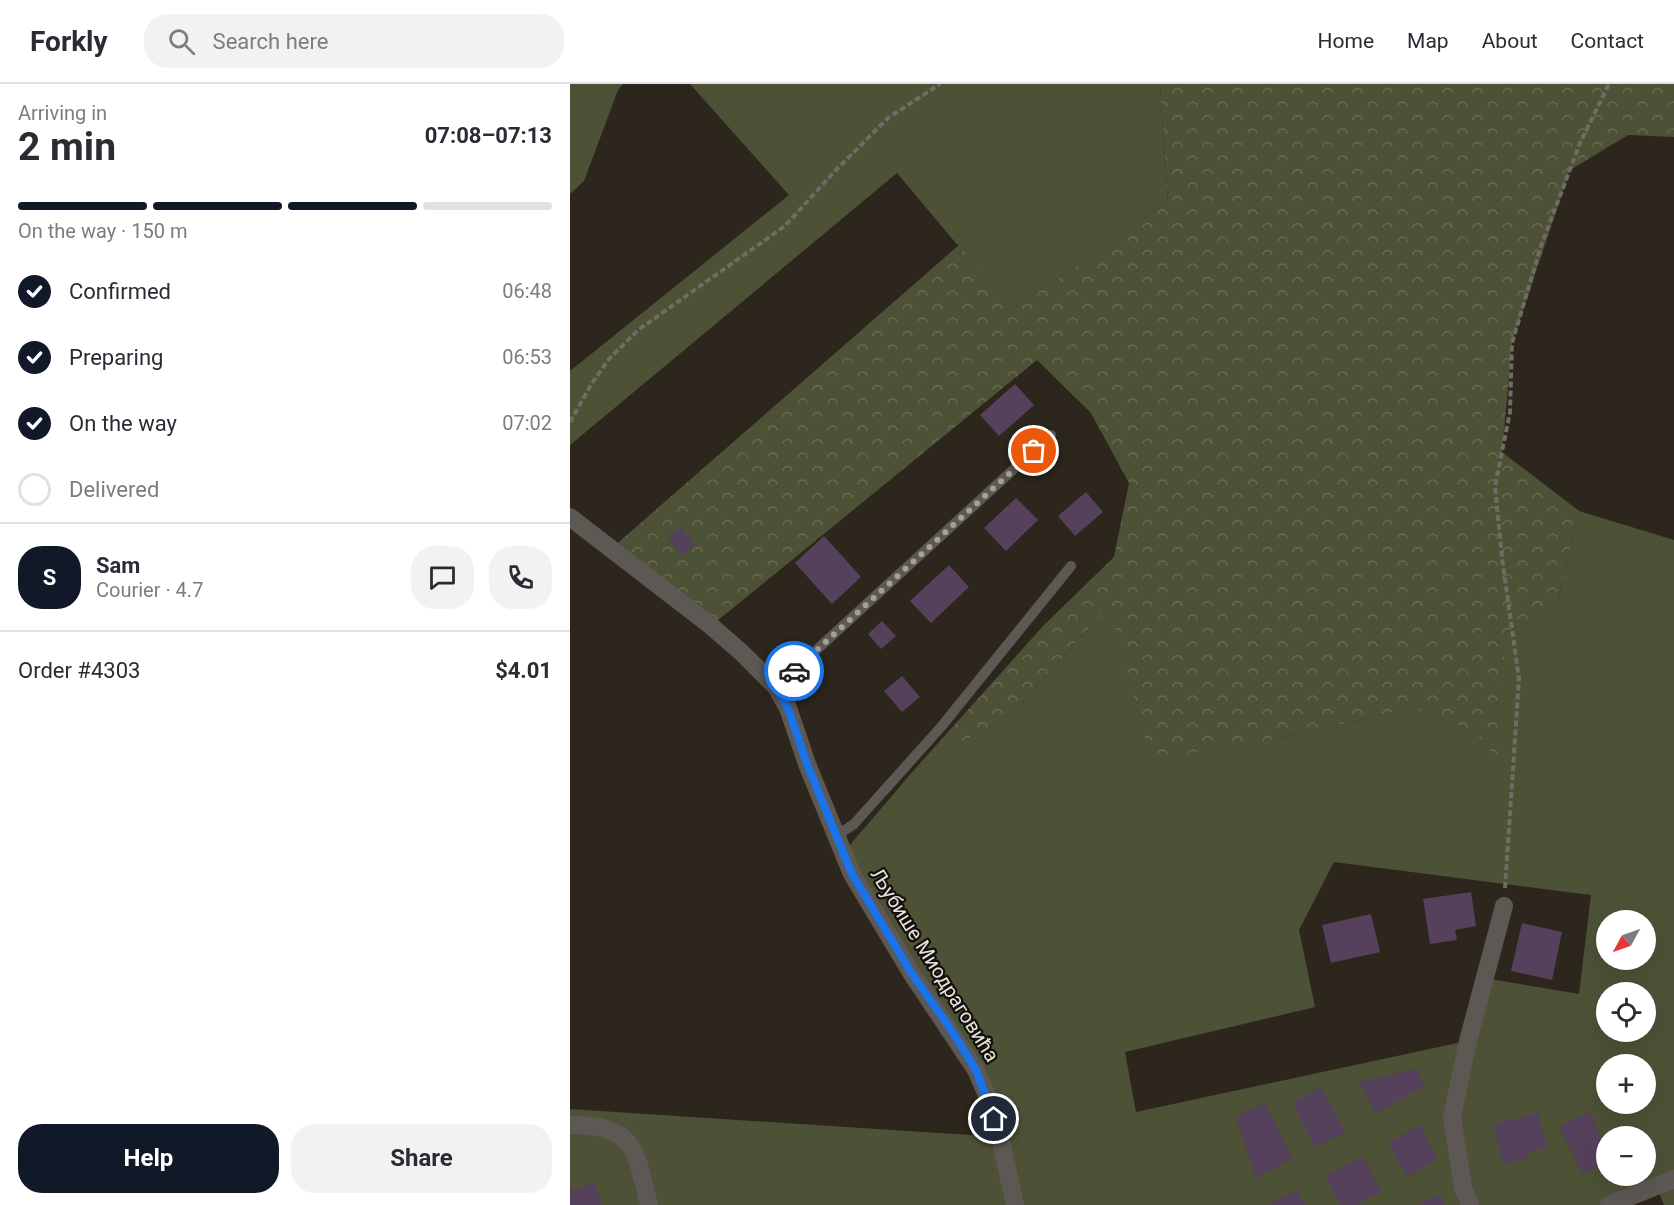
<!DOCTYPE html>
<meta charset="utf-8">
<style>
:root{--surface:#fff;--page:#f2f2f3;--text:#2b2b33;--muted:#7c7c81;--line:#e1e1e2;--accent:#111827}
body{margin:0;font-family:Roboto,sans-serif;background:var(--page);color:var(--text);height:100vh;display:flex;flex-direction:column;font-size:22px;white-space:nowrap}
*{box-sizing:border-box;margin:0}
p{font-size:20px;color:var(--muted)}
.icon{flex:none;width:33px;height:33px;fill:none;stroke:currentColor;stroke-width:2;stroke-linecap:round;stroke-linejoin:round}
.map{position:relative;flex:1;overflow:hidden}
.drawer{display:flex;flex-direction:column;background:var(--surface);width:570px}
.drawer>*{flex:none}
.needle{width:39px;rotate:230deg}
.controls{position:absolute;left:1026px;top:826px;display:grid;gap:12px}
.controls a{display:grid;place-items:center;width:60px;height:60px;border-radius:50%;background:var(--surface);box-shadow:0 6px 24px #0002;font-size:30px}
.pin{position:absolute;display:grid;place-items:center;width:51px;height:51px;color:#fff;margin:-26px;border:3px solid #fff;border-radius:50%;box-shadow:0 2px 6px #0007}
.courier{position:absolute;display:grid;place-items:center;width:60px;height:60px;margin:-30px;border:4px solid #1a73e8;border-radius:50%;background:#fff;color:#222;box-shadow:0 2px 8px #0007}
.head em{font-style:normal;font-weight:700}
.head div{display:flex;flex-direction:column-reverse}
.head{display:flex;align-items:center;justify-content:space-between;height:102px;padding:0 18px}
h1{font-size:39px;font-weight:700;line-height:45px}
.bar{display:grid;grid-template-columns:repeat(4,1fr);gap:9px 6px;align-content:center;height:72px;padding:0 18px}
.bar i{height:8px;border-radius:4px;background:var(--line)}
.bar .on{background:var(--accent)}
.bar p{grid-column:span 4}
.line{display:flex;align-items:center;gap:15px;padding:0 18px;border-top:2px solid var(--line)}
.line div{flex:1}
.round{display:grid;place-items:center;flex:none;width:63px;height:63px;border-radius:24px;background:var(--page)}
ol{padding:0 18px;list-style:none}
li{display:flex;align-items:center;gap:18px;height:66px}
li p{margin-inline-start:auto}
li .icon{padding:6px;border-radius:50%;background:var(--accent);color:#fff;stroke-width:4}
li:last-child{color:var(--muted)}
li i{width:33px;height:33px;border:3px solid var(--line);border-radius:50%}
.action{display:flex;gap:12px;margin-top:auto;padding:12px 18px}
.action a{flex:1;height:69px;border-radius:24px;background:var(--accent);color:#fff;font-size:24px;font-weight:700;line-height:69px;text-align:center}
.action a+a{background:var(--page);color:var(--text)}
header{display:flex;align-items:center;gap:36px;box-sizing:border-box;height:84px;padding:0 30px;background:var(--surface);border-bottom:2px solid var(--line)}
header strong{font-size:28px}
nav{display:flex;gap:33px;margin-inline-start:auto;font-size:21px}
.search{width:420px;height:54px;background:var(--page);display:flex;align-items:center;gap:15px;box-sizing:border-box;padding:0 21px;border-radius:24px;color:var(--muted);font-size:22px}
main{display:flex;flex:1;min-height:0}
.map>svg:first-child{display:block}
</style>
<header>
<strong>Forkly</strong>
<div class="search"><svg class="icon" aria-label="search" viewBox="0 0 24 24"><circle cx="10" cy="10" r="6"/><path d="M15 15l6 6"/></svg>Search here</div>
<nav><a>Home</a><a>Map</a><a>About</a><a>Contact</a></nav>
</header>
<main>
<section class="drawer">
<div class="head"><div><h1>2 min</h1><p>Arriving in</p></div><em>07:08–07:13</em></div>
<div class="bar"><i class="on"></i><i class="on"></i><i class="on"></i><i></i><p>On the way · 150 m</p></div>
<ol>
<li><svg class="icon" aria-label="check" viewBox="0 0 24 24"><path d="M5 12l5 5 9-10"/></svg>Confirmed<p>06:48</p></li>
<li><svg class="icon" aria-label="check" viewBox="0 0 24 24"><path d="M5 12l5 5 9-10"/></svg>Preparing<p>06:53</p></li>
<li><svg class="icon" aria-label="check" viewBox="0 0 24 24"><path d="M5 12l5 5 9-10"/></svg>On the way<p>07:02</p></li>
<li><i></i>Delivered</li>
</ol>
<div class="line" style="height:108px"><b class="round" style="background:var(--accent);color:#fff">S</b><div><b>Sam</b><p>Courier · 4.7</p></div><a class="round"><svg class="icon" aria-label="chat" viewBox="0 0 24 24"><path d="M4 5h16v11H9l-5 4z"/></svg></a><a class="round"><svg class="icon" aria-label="phone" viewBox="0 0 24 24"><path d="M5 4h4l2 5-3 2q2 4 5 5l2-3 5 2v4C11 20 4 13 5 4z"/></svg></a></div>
<div class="line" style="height:78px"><div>Order #4303</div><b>$4.01</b></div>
<div class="action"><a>Help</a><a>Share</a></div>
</section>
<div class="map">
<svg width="1104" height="1121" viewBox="0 0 1104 1121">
<defs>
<pattern id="forest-crowns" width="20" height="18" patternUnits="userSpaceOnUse" patternTransform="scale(1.5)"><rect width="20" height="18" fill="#4d5237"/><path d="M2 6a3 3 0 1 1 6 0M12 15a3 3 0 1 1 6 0" fill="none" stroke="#676b53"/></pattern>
</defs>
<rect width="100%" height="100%" fill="#2d261d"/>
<path fill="#4d5237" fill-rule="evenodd" d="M0,0H53L48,6L14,97L0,110Z
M120,0H590L598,118L442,226L327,89L0,361V287L219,111Z
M1009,427L1104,456V1121H1094L1086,1101L1039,1121H0V1025L430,1053L380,944L273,769L345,685L443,629L539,522L700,656L843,624L905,647L936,548L985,529ZM764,778L1021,811L1009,910L914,894L897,957L566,1028L555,968L745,923L729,846ZM1036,837H1076V876H1036ZM1036,909H1076V948H1036ZM1036,981H1076V1020H1036ZM1036,1053H1076V1092H1036Z"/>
<path fill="url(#forest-crowns)" d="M590,0H1104V53L1058,51L1000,86L942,259L932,368L1009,427L985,529L936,548L929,676L904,647L843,624L700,656L581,675L539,522L443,629L345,685L473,542L544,473L559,399L521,329L467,276L141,542L42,464L389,161L442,226L598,118Z"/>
<path fill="#56415d" d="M445,300L464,321L429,352L410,331Z
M516,408L533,428L505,452L488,432Z
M446,414L468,436L436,467L414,444Z
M111,443L126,460L112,472L98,455Z
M254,452L291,493L262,520L225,479Z
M379,481L399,503L361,539L340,517Z
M312,537L326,552L311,565L298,550Z
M332,592L350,613L332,628L314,607Z
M901,808L906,842L885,846L887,856L860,860L853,815Z
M801,830L810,868L761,879L752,841Z
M952,839L992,848L982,896L941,887Z
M846,985L855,1002L806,1029L789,998Z
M751,1003L775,1048L745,1063L722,1019Z
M695,1019L723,1074L686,1094L666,1033Z
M1019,1028L1036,1064V1078L1013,1090L989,1043Z
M968,1029L977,1063L956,1068L958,1074L933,1081L923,1040Z
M850,1041L868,1075L837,1093L818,1059Z
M792,1072L811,1108L786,1121H770L755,1092Z
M25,1099L32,1121H0V1106Z
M727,1106L735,1121H698Z
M871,1110L874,1121H848L852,1119Z"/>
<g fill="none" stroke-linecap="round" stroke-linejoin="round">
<path stroke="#726b64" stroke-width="4" stroke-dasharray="6 3" stroke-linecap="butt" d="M0,338L22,299L39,275L68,246L215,142L265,87L318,34L370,0
M935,804L949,595L932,474L925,402L940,328L942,259L971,162L1010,59L1039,0"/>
<path stroke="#5e5855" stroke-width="10" d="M206,603L481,351
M266,752L284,740L371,643L501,482"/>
<path stroke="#5e5855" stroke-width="18" d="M0,433L141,542L171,568L206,603L218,624L237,680L282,790L342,890L406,986L419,1016L430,1053L445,1121
M0,1041C66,1041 65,1065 79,1121
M900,1121L893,1103L882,1033L898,957L934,822
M1039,1121L1104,1095"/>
</g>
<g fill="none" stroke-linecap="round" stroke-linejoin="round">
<path stroke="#a5a098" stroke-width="6" stroke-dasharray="0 10.8" d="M224,587L464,367"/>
<path stroke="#1a73e8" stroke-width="8" d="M224,587L206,603L218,624L237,680L282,790L342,890L380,944L406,986L424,1035"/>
</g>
<g text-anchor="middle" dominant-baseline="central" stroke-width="4.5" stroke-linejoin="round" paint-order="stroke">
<g font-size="20" fill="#e6e1db" stroke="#13100c">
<text transform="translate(365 881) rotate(58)">Љубише Миодраговића</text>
</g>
</g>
</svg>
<div class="controls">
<a><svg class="needle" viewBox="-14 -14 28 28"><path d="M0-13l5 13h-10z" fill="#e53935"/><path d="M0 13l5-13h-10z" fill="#7c7c81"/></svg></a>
<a><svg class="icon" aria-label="locate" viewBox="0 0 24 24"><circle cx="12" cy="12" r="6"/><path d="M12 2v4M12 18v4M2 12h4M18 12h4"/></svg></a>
<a>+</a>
<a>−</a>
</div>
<div class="pin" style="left:464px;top:367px;background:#ea580c"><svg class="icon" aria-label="bag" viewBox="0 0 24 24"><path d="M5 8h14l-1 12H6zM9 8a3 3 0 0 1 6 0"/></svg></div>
<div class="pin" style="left:424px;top:1035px;background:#1f2937"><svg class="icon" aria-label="home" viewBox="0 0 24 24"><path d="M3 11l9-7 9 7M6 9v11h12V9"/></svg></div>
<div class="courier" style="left:224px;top:587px"><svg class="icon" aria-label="car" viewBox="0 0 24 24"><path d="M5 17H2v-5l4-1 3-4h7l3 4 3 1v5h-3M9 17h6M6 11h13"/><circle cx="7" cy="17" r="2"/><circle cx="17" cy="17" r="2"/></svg></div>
</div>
</main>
